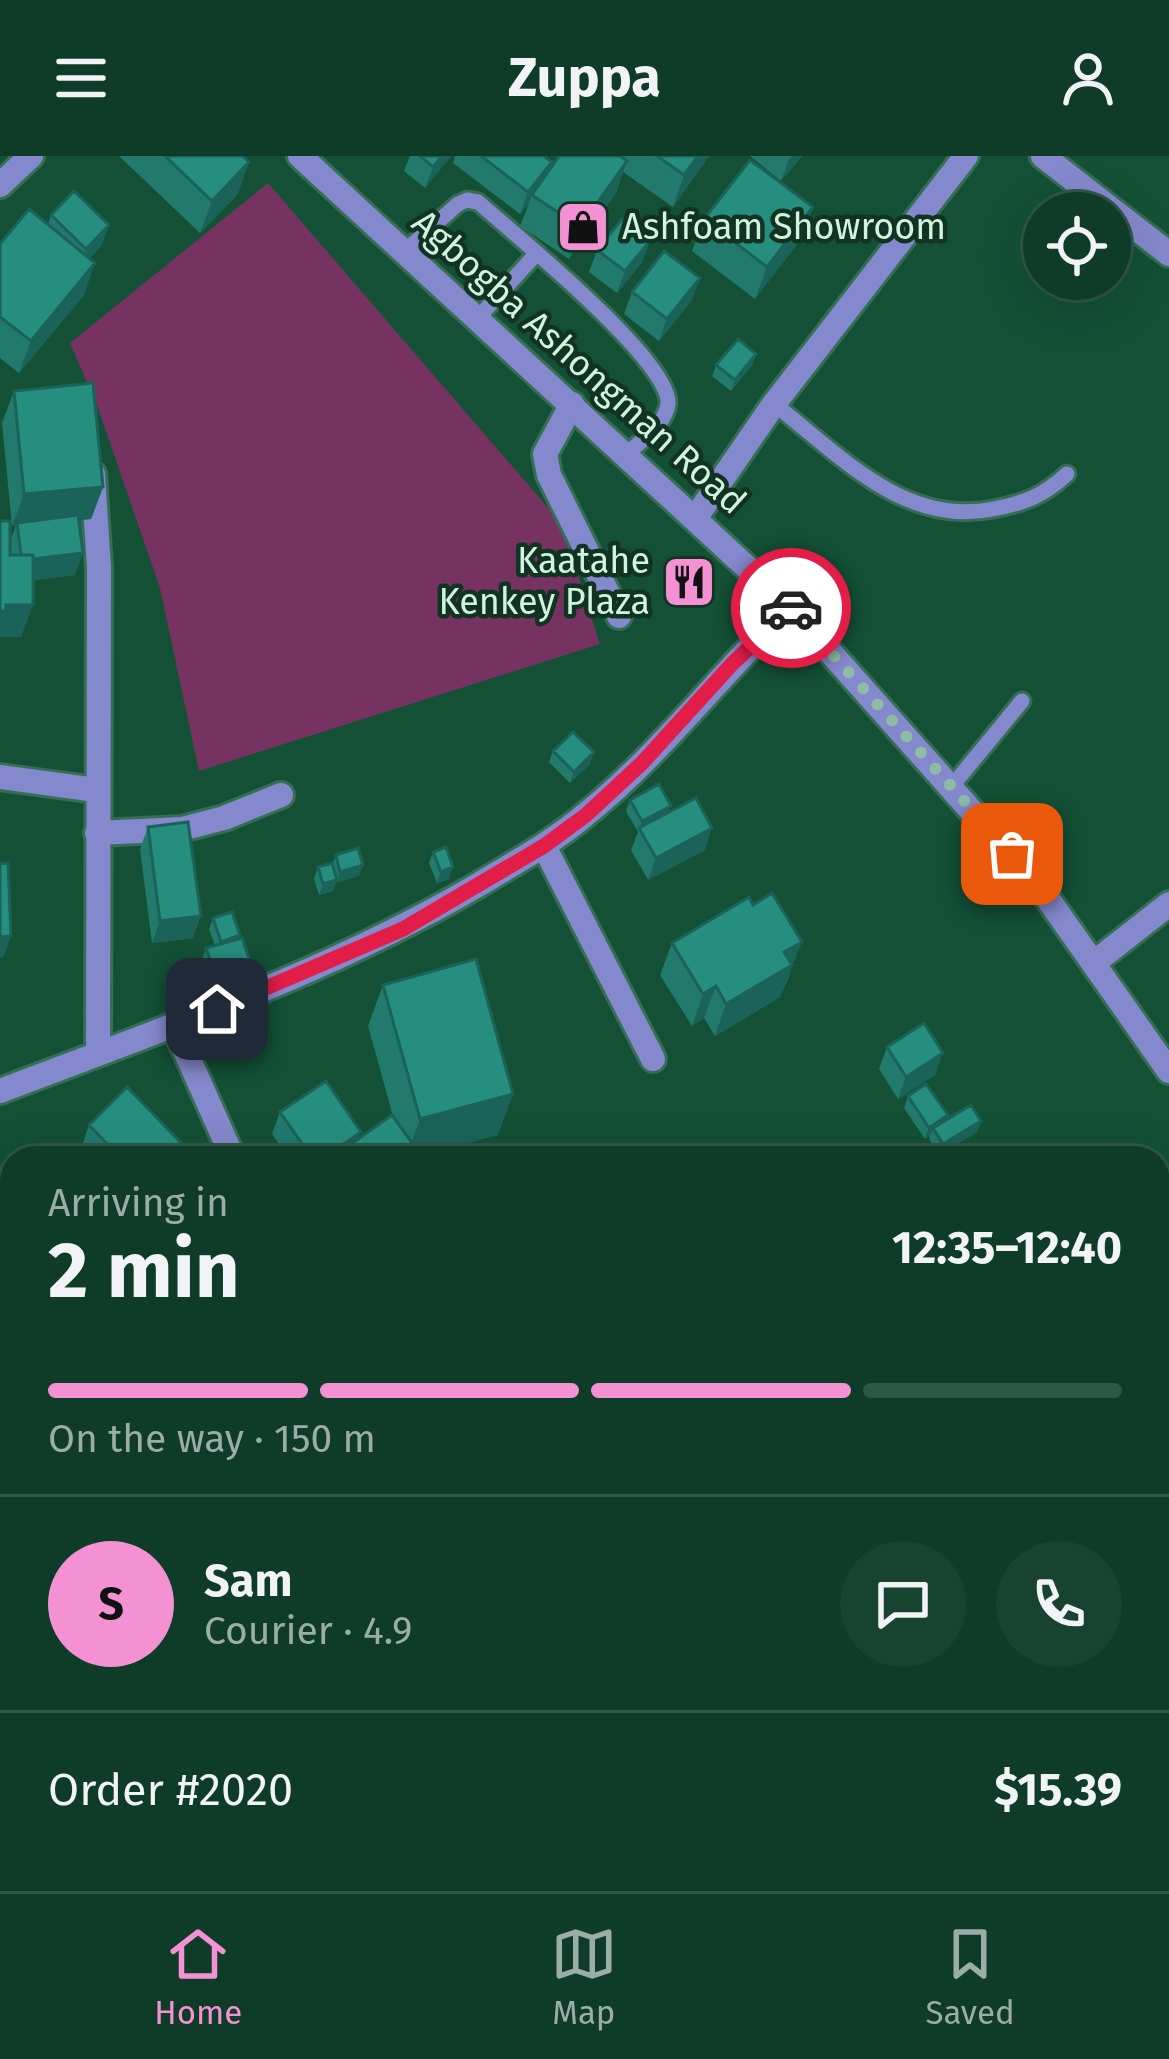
<!DOCTYPE html>
<meta charset="utf-8">
<style>
:root{--surface:#0e3c28;--page:#174330;--text:#f1f3f6;--muted:#9bada8;--line:#2e5645;--accent:#f491d3}
body{margin:0;font-family:"Fira Sans",sans-serif;background:var(--page);color:var(--text);height:100vh;display:flex;flex-direction:column;font-size:45px;white-space:nowrap}
*{box-sizing:border-box;margin:0}
p{font-size:39px;color:var(--muted)}
.icon{flex:none;width:66px;height:66px;fill:none;stroke:currentColor;stroke-width:2;stroke-linecap:round;stroke-linejoin:round}
.map{position:relative;flex:1;overflow:hidden}
.drawer{position:absolute;left:0px;top:990px;width:1170px;height:747px;display:flex;flex-direction:column;background:var(--surface);border-radius:36px 36px 0 0;box-shadow:0 12px 48px #0002,0 0 0 3px var(--line)}
.drawer>*{flex:none}
.controls{position:absolute;left:1023px;top:36px;display:grid;gap:24px}
.controls a{display:grid;place-items:center;width:108px;height:108px;border-radius:50%;background:var(--surface);box-shadow:0 12px 48px #0002,0 0 0 3px var(--line);font-size:60px}
.pin{position:absolute;display:grid;place-items:center;width:102px;height:102px;color:#fff;margin:-51px;border-radius:24px;box-shadow:0 6px 18px #0006}
.courier{position:absolute;display:grid;place-items:center;width:120px;height:120px;margin:-60px;border:9px solid #e11d48;border-radius:50%;background:#fff;color:#222;box-shadow:0 3px 15px #0007}
.headline em{font-style:normal;font-weight:700}
.headline div{display:flex;flex-direction:column-reverse}
.headline{display:flex;align-items:center;justify-content:space-between;height:204px;padding:0 48px}
h1{font-size:78px;font-weight:700;line-height:90px}
.bar{display:grid;grid-template-columns:repeat(4,1fr);gap:18px 12px;align-content:center;height:144px;padding:0 48px}
.bar i{height:15px;border-radius:9px;background:var(--line)}
.bar .on{background:var(--accent)}
.bar p{grid-column:span 4}
.line{display:flex;align-items:center;gap:30px;padding:0 48px;border-top:3px solid var(--line)}
.line div{flex:1}
.round{display:grid;place-items:center;flex:none;width:126px;height:126px;border-radius:63px;background:var(--page)}
header{display:flex;justify-content:space-between;align-items:center;height:156px;padding:0 48px;background:var(--surface);font-size:54px;font-weight:700}
.tab-bar{display:flex;justify-content:space-around;align-items:center;height:168px;border-top:3px solid var(--line);background:var(--surface);font-size:33px;color:var(--muted)}
.tab-bar a{display:grid;justify-items:center;gap:6px}
.tab-bar .on{color:var(--accent)}
.map>svg:first-child{display:block}
</style>
<header><svg class="icon" aria-label="menu" viewBox="0 0 24 24"><path d="M4 6h16M4 12h16M4 18h16"/></svg>Zuppa<svg class="icon" aria-label="person" viewBox="0 0 24 24"><circle cx="12" cy="8" r="4"/><path d="M4 21q1-7 8-7t8 7"/></svg></header>
<div class="map">
<svg width="1169" height="1735" viewBox="0 0 1169 1735">
<rect width="100%" height="100%" fill="#135036"/>
<path fill="#763362" d="M268,27L562,368L600,488L199,615L160,432L98,252L70,187Z"/>
<g fill="none" stroke-linecap="round" stroke-linejoin="round">
<g stroke="#356e54" stroke-width="21">
<path id="service" d="M405,95L458,48L467,44L478,46C514,78 672,206 668,248C666,268 640,285 627,298
M478,162L536,98
M774,248C840,299 904,371 993,353C1025,347 1043,340 1067,318
M952,630L1022,545"/>
</g>
<g stroke="#356e54" stroke-width="30">
<path id="minor" d="M1043,0L1169,98
M0,29L31,0
M572,248L545,298L549,319L619,460
M93,318L99,412L98,898
M696,361L774,248L966,0
M0,621L96,634
M97,677L182,673L224,662L281,639
M544,690L653,903
M1095,806L1169,748
M174,870L233,1002
M0,935C162,873 328,817 478,729C514,707 552,687 585,659C661,598 720,518 790,451
M1158,1127L1169,1126
M0,1319H12
M257,1735L261,1725
M666,1735L668,1725"/>
</g>
<g stroke="#356e54" stroke-width="30">
<path id="tertiary" d="M300,0L790,451L1041,733L1169,915"/>
</g>
<use href="#service" stroke="#8488cc" stroke-width="15"/>
<use href="#minor" stroke="#8488cc" stroke-width="24"/>
<use href="#tertiary" stroke="#8488cc" stroke-width="24"/>
</g>
<path fill="#217a6c" d="M119,0H243L238,38L200,77Z
M410,0H451L425,32L404,15Z
M455,0H544L552,6L549,14L559,0H709L673,51L623,16L616,37L569,103L520,70L529,47L520,58L453,7Z
M750,0H802L781,25Z
M813,51L801,83L755,143L692,95L704,63Z
M51,59L109,69L101,90L90,102L84,139L19,217L0,202V88L48,68Z
M650,85L642,106L617,137L589,116L597,94Z
M632,136L692,144L659,185L624,158Z
M756,198L752,209L731,235L712,220L716,209Z
M14,235L103,331L91,363L78,364L75,419L33,424L21,481H0L10,385L16,369L12,370L2,267Z
M553,595L590,608L570,627L549,606Z
M630,644L668,657L705,694L648,724L631,694L638,676L626,655Z
M148,671L193,782L152,787L140,693Z
M433,696L449,723L437,727L429,707Z
M336,699L359,720L336,726L333,735L319,739L314,723L318,711L332,709Z
M213,762L239,783L250,805L246,816L211,829L202,803L206,792L215,790L209,773Z
M672,787L790,818L780,841L715,880L704,862L692,870L660,819Z
M383,829L498,979L422,999L423,1002H289L272,978L280,956L361,976L359,982L393,960L368,870Z
M887,891L935,919L898,943L879,913Z
M908,940L948,959L946,964L981,965L977,976L939,999L929,983L930,980L925,983L904,952Z
M89,969L189,995L187,1002H78Z
M12,1055V1266L0,1267V1060Z
M1169,1337V1535L1158,1539V1340Z
M1169,1633V1685L1158,1681V1665Z
M795,1725H874L868,1735H801L793,1730Z"/>
<path fill="#1b6358" d="M442,0H451L425,32L433,11Z
M698,0H709L673,51L684,19Z
M792,0H802L781,25L789,3Z
M627,5L616,37L569,103L580,71Z
M249,6L238,38L200,77L212,45Z
M552,6L544,28L532,39L529,47L520,58L528,36Z
M813,51L801,83L755,143L767,111Z
M109,69L101,90L78,115L86,93Z
M650,85L642,106L617,137L625,115Z
M95,107L84,139L19,217L31,185Z
M700,122L692,144L659,185L667,163Z
M756,198L752,209L731,235L735,224Z
M103,331L91,363L12,370L24,338Z
M83,397L75,419L14,427L22,405Z
M6,449H33L21,481H0V455Z
M594,596L590,608L570,627L574,616Z
M671,650L666,661L640,672L642,665Z
M712,672L705,694L648,724L656,702Z
M363,709L359,720L336,727L340,716Z
M453,711L449,723L437,727L441,716Z
M337,724L333,735L319,739L323,728Z
M201,760L193,782L152,787L160,765Z
M11,780L3,802H0V781Z
M802,786L780,841L715,880L726,848L784,796Z
M250,805L246,816L211,829L215,818Z
M716,830L704,862L692,870L703,838Z
M943,897L935,919L898,943L906,921Z
M513,938L498,979L412,1002H406L420,963Z
M948,959L944,970L933,972L930,980L925,983L929,972Z
M981,965L977,976L939,999L943,988Z
M361,976L353,998L347,1002H323Z
M11,1169L12,1196L0,1199Z
M1,1245H12V1266L0,1267Z
M1169,1400V1420L1158,1423L1165,1401Z
M1169,1499V1535L1158,1539V1503Z"/>
<path fill="#268e7e" stroke="#1b6358" stroke-width="3" d="M165,0H243L249,6L212,45Z
M420,0H442L433,11Z
M481,0H544L552,6L528,36Z
M559,0H620L627,5L580,71L532,39Z
M657,0H698L684,19Z
M750,4L813,51L767,111L704,63Z
M74,35L109,69L86,93L51,59Z
M29,53L95,107L31,185L0,161V88Z
M622,63L650,85L625,115L597,94Z
M664,95L700,122L667,163L632,136Z
M738,183L756,198L735,224L716,209Z
M93,227L103,331L24,338L14,235Z
M78,359L83,397L33,403V399H21L17,367Z
M0,365H10V399H33V449H6V455H0Z
M573,576L594,596L574,616L553,595Z
M659,628L671,650L642,665L630,644Z
M696,642L712,672L656,702L639,672Z
M188,666L201,760L160,765L148,671Z
M446,691L453,711L441,716L433,696Z
M358,692L363,709L340,716L336,699Z
M8,707L11,780L0,781V708Z
M332,707L337,724L323,728L318,711Z
M772,737L802,786L784,796L792,809L726,848L716,830L703,838L672,787L749,741L753,749Z
M232,756L240,779L221,786L213,762Z
M242,782L250,805L215,818L206,792Z
M476,803L513,938L420,963L383,829Z
M924,867L943,897L906,921L887,891Z
M326,925L361,976L323,1002H312L280,956Z
M926,928L948,959L929,972L908,940Z
M127,931L189,995L182,1002H121L89,969Z
M971,949L981,965L943,988L933,972Z
M392,959L423,1002H331Z
M12,1055V1169H11L0,1139V1060Z
M0,1195H12V1245H1Z
M1169,1337V1400L1165,1401L1160,1382H1158V1340Z
M1169,1418V1499L1158,1503V1422Z
M1169,1634V1661L1161,1658Z
M6,1645L12,1647V1725H125L122,1735H0V1664Z
M829,1725H869L863,1735H846Z"/>
<g fill="none" stroke-linecap="round" stroke-linejoin="round">
<path stroke="#8dbba4" stroke-width="12" stroke-dasharray="0 21.6" d="M791,452L1012,698"/>
<path stroke="#e11d48" stroke-width="15" d="M217,853L403,773L544,690L586,659L642,607L732,508L791,452"/>
</g>
<defs>
<g id="shop-square" transform="scale(2.7)"><rect x="-9" y="-9" width="18" height="18" rx="4" fill="#f491d3" stroke="#123222"/><path d="M-5-2.5h2.3a2.7 3.5 0 0 1 5.4 0H5L5.5 6h-11ZM-1.5-2.5h3a1.5 2.3 0 0 0-3 0Z" fill="#111"/></g>
<g id="restaurant-square" transform="scale(2.7)"><rect x="-9" y="-9" width="18" height="18" rx="4" fill="#f491d3" stroke="#123222"/><path d="M-5-6h1v4h1v-4h1v4h1v-4h1v5L-1.5 .5V6h-2V.5L-5-1ZM5-6V6H3V1.5H1.5Q1.5-4 5-6Z" fill="#111"/></g>
</defs>
<g fill-rule="evenodd">
<use href="#shop-square" x="583" y="71"/>
<use href="#restaurant-square" x="689" y="426"/>
</g>
<g text-anchor="middle" dominant-baseline="central" stroke-width="9" stroke-linejoin="round" paint-order="stroke">
<g font-size="36" fill="#cff4df" stroke="#123222" text-anchor="start">
<text x="622" y="71">Ashfoam Showroom</text>
<text x="650" y="405" text-anchor="end">Kaatahe<tspan x="650" dy="41">Kenkey Plaza</tspan></text>
</g>
<g font-size="36" fill="#cff4df" stroke="#123222">
<text transform="translate(579 206) rotate(42)">Agbogba Ashongman Road</text>
</g>
</g>
</svg>
<div class="controls">
<a><svg class="icon" aria-label="locate" viewBox="0 0 24 24"><circle cx="12" cy="12" r="6"/><path d="M12 2v4M12 18v4M2 12h4M18 12h4"/></svg></a>
</div>
<div class="pin" style="left:1012px;top:698px;background:#ea580c"><svg class="icon" aria-label="bag" viewBox="0 0 24 24"><path d="M5 8h14l-1 12H6zM9 8a3 3 0 0 1 6 0"/></svg></div>
<div class="pin" style="left:217px;top:853px;background:#1f2937"><svg class="icon" aria-label="home" viewBox="0 0 24 24"><path d="M3 11l9-7 9 7M6 9v11h12V9"/></svg></div>
<div class="courier" style="left:791px;top:452px"><svg class="icon" aria-label="car" viewBox="0 0 24 24"><path d="M5 17H2v-5l4-1 3-4h7l3 4 3 1v5h-3M9 17h6M6 11h13"/><circle cx="7" cy="17" r="2"/><circle cx="17" cy="17" r="2"/></svg></div>
<section class="drawer">
<div class="headline"><div><h1>2 min</h1><p>Arriving in</p></div><em>12:35–12:40</em></div>
<div class="bar"><i class="on"></i><i class="on"></i><i class="on"></i><i></i><p>On the way · 150 m</p></div>
<div class="line" style="height:216px"><b class="round" style="background:var(--accent);color:#111">S</b><div><b>Sam</b><p>Courier · 4.9</p></div><a class="round"><svg class="icon" aria-label="chat" viewBox="0 0 24 24"><path d="M4 5h16v11H9l-5 4z"/></svg></a><a class="round"><svg class="icon" aria-label="phone" viewBox="0 0 24 24"><path d="M5 4h4l2 5-3 2q2 4 5 5l2-3 5 2v4C11 20 4 13 5 4z"/></svg></a></div>
<div class="line" style="height:156px"><div>Order #2020</div><b>$15.39</b></div>
</section>
</div>
<nav class="tab-bar">
<a class="on"><svg class="icon" aria-label="home" viewBox="0 0 24 24"><path d="M3 11l9-7 9 7M6 9v11h12V9"/></svg>Home</a>
<a><svg class="icon" aria-label="map" viewBox="0 0 24 24"><path d="M3 6l6-2 6 2 6-2v14l-6 2-6-2-6 2zM9 4v14M15 6v14"/></svg>Map</a>
<a><svg class="icon" aria-label="saved" viewBox="0 0 24 24"><path d="M7 4h10v16l-5-4-5 4z"/></svg>Saved</a>
</nav>
